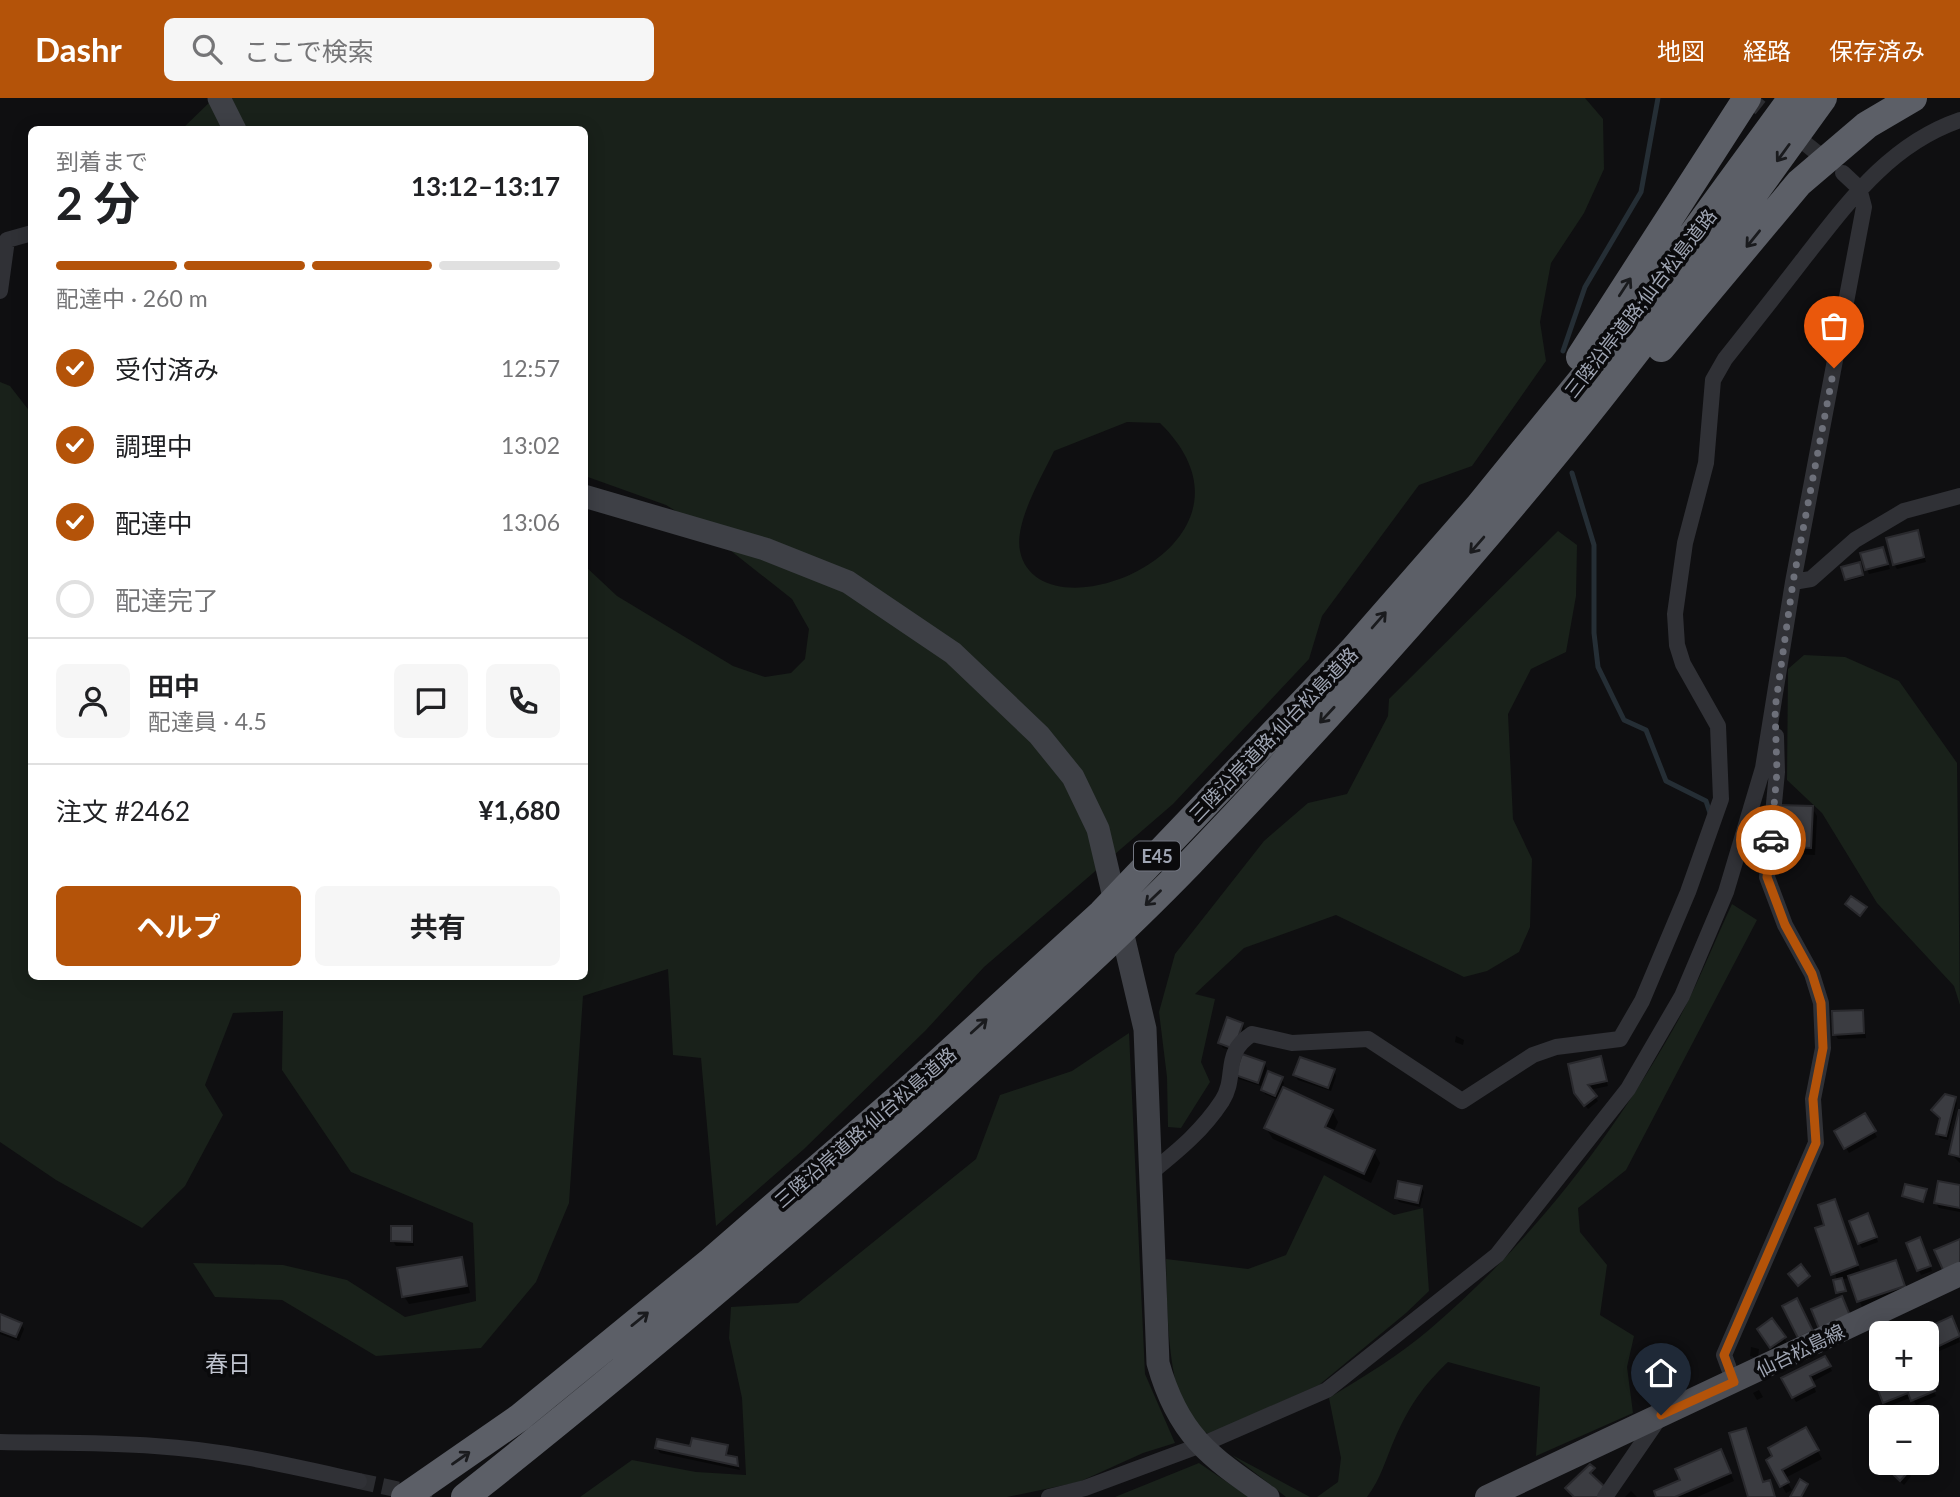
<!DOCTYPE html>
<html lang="ja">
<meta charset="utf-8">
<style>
:root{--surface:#fff;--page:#f6f6f6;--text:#202124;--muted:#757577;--line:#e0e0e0;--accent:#b45309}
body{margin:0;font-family:Lato,"Noto Sans JP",sans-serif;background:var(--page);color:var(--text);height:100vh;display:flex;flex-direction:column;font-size:26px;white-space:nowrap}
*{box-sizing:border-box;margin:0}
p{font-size:23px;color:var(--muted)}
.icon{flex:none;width:38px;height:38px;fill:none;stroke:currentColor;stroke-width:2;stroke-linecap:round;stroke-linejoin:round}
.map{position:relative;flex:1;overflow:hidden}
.side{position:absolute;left:28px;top:28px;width:560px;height:854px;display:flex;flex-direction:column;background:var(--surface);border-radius:10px;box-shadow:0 4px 18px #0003}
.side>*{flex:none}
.tools{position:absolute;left:1869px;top:1223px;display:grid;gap:14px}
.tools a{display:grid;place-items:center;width:70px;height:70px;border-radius:10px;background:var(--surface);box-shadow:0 4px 18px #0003;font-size:35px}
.pin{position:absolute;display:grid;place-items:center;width:60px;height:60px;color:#fff;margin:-72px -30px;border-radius:50% 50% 50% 0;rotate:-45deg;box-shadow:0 0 7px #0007}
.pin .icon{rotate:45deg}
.courier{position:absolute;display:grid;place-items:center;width:70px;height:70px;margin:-35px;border:5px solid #b45309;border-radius:50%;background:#fff;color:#222;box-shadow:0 2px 9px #0007}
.overview em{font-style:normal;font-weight:700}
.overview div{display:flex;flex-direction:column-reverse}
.overview{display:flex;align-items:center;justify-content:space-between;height:119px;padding:0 28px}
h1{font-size:46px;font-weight:700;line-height:52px}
.bar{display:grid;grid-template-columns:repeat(4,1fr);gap:10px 7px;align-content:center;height:84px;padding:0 28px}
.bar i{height:9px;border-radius:5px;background:var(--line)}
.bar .on{background:var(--accent)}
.bar p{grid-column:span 4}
.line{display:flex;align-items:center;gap:18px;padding:0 28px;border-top:2px solid var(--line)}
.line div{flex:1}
.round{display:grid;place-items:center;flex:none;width:74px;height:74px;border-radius:10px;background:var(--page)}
ol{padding:0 28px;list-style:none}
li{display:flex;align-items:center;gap:21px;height:77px}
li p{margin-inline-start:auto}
li .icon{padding:7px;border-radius:50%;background:var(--accent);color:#fff;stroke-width:4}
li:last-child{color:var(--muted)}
li i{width:38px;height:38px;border:4px solid var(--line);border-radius:50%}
.button{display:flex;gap:14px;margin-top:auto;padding:14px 28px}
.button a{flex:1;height:80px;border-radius:10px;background:var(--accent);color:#fff;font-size:28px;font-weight:700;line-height:80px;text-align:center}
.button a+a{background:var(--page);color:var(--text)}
header{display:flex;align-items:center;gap:42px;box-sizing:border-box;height:98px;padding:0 35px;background:var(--accent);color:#fff}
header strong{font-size:33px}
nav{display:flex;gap:38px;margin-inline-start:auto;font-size:24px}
.search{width:490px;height:63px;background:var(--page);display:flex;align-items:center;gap:18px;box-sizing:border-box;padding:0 24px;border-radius:10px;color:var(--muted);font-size:26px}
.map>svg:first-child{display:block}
</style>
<header>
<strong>Dashr</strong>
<div class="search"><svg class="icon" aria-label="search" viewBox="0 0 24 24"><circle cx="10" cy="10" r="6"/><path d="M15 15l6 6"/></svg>ここで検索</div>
<nav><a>地図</a><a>経路</a><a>保存済み</a></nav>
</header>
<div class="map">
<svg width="1960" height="1399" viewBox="0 0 1960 1399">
<rect width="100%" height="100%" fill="#0f0f11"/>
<path fill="#19211a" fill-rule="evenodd" d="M214,0H1585L1603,21L1604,71L1584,115L1551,165L1540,224L1546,263L1472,368L1419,387L1322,518L1309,561L1173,706L984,869L926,932L804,1051L716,1128L701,960L673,957L668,871L583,898L569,1105L536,1184L481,1250L376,1258L282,1202L215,1199L193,1165L283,1167L347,1182L405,1219L476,1203L473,1125L351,1074L282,972L283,913L233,915L205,987L223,1017L185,1088L142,1130L56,1082L0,1044V284L10,288L31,315L32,878H584L585,468L617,498L733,568L765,579L791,575L805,561L809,531L792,501L697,426L666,407L585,378L584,32L182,31ZM1127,324L1160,325C1284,447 1039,546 1020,453C1014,425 1042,378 1054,353Z
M1558,433L1577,447L1576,498L1566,554L1531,571L1508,616L1513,721L1532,761L1530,829L1519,854L1487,873L1464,879L1336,817L1244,850L1195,896L1215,901L1201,964L1210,984L1181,1030L1168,1029L1167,979L1159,914L1175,856L1264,743L1308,705L1347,696L1388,618L1389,601Z
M1804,557L1845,559L1899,583L1957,665L1960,907L1954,888L1877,805L1822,715L1787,682L1788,571Z
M1732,806L1757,822L1626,1072L1578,1110L1580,1134L1607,1167L1600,1217L1634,1238L1627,1269L1633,1315L1536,1358L1540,1289L1448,1264C1422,1289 1410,1307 1395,1340C1386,1360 1381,1381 1367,1399H1317L1338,1384L1341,1360L1329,1300C1363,1279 1400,1257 1430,1231C1531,1145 1617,1034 1681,917C1700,881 1715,842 1732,806Z
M1129,935L1145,1276L1175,1345L1143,1355L1079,1384L1007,1399H580L632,1362L696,1374L746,1377L742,1300L729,1240L731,1209L798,1205L976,1061L1000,997L1072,973Z
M1324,1077L1394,1117L1423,1110L1429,1193L1406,1215L1319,1287L1209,1336C1205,1334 1198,1331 1195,1327C1166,1297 1167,1201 1166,1161L1248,1171L1286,1157Z
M1232,1357L1310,1399H1286Z
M1199,1365L1249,1399H1115Z"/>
<path fill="#0007" d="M1917,434L1926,464L1897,471L1894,466Z
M1882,451L1890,471L1869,476L1867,471Z
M1860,468L1863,479L1847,483L1843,470Z
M1812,710L1817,718L1815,757L1782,755L1778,747Z
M1862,914L1866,940L1838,941L1835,936Z
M1242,926L1245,931L1237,954L1223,950L1220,945Z
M1456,938L1464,942L1463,947L1455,944Z
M1600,960L1608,988L1589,992L1598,1003L1588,1011L1579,1000Z
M1264,965L1267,970L1261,988L1239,981L1236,977Z
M1334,973L1336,978L1331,993L1298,982L1295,977Z
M1281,980L1284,985L1282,990L1332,1013L1338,1024L1333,1035L1374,1054L1380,1065L1371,1085L1273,1041L1266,1030L1279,1002L1265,996L1263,991Z
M1954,1001L1957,1005L1948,1042L1940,1040L1937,1035L1941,1021L1933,1012Z
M1960,1015V1065L1951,1056Z
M1865,1018L1877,1039L1849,1055L1837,1033Z
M1421,1089L1424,1094L1420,1109L1399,1104L1396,1099Z
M1960,1089V1114L1939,1110L1936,1105Z
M1838,1111L1861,1175L1895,1164L1908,1196L1863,1211L1850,1179L1842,1182L1846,1194L1839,1196L1827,1128Z
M1870,1122L1878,1144L1862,1150L1859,1145Z
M411,1130L414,1148H396L393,1143Z
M1908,1146H1922L1932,1173L1921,1177Z
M461,1161L470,1195L409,1206L404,1198Z
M0,1218L21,1226L24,1231L19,1243L0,1236Z
M1951,1221L1960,1244L1937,1254L1926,1232Z
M1762,1237L1784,1240L1787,1245L1774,1254Z
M1751,1249L1759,1251L1758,1260L1750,1258Z
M1825,1260L1832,1273L1812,1284L1816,1294L1796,1304L1784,1281Z
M1895,1281H1908L1911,1287L1930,1285L1936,1298L1916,1307L1912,1299L1887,1309L1878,1288Z
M1759,1292L1763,1299L1757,1302L1753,1295Z
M1745,1332L1764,1386L1769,1384L1776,1399H1750Z
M1806,1332L1822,1361L1785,1380L1792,1392L1786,1395L1768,1363Z
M727,1349L729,1359L736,1361L740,1372L660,1355L657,1350Z
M1881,1357V1365H1899L1908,1374L1911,1378L1904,1387L1880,1365L1878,1360Z
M1724,1361L1734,1383L1697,1399H1658Z
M1631,1393L1637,1399H1625Z"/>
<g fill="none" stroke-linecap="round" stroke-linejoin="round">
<path stroke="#252e35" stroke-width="5" d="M1563,253L1585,189L1641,94L1658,0
M1572,375L1594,447V535L1598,569L1624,622L1646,632L1666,683L1706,703L1710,715"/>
</g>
<path fill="#3b3c41" stroke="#29292d" stroke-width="2" d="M1918,432L1924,459L1893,467L1886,440Z
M1883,449L1888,466L1865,472L1860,455Z
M1860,464L1863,477L1845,482L1841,469Z
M1778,707L1813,708L1811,750L1776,748Z
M1851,798L1867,809L1860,818L1845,806Z
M1863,912L1864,935L1833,937L1832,913Z
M1227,919L1243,925L1234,951L1218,945Z
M1242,956L1265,964L1258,985L1235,977Z
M1601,958L1607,983L1588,987L1597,998L1584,1008L1574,995L1568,966Z
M1300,959L1335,971L1328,990L1293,977Z
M1268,973L1283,979L1275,998L1261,992Z
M1283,989L1333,1012L1325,1029L1375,1052L1364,1076L1264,1030Z
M1945,996L1956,999L1946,1038L1936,1036L1940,1020L1931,1012Z
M1959,1012H1960V1059L1949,1056Z
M1865,1015L1876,1033L1844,1051L1834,1033Z
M1398,1083L1422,1088L1418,1105L1395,1100Z
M1938,1083L1960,1087V1110L1934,1105Z
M1905,1086L1927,1091L1923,1104L1902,1098Z
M1835,1101L1858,1167L1831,1177L1815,1130L1824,1127L1818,1107Z
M1868,1115L1877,1139L1858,1146L1849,1123Z
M391,1128H412V1144L391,1143Z
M1920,1139L1931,1168L1917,1173L1906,1145Z
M1960,1141V1167L1944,1174L1934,1152Z
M462,1159L467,1188L402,1199L397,1170Z
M1896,1162L1905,1188L1857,1204L1848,1178Z
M1801,1166L1810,1178L1798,1188L1788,1176Z
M1842,1180L1846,1193L1836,1195L1833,1182Z
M1842,1198L1851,1220L1820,1233L1811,1211Z
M1797,1200L1813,1233L1798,1240L1782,1208Z
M0,1216L22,1225L16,1239L0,1233Z
M1952,1218L1960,1238L1933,1251L1924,1231Z
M1772,1220L1786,1239L1770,1250L1757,1231Z
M1825,1258L1831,1268L1810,1278L1815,1288L1792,1300L1781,1280Z
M1928,1278L1935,1293L1911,1303L1908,1295L1883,1305L1876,1287L1891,1281H1909L1911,1286Z
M1806,1329L1819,1352L1782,1372L1789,1384L1780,1389L1766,1362L1772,1358L1768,1350Z
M1746,1330L1763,1384L1770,1382L1775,1399H1748L1729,1335Z
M692,1340L728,1347L726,1357L737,1359L738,1368L655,1350L657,1341L690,1348Z
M1721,1351L1731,1375L1675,1399H1656L1654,1393L1680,1382L1675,1371Z
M1881,1354V1365H1902L1910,1372L1900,1383L1876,1360Z
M1590,1366L1595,1370L1590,1375L1607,1391L1598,1399H1574L1565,1390Z
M1800,1381L1808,1386L1801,1399H1790Z"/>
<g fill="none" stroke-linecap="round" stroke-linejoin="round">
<path stroke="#2c2d31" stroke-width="16" stroke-dasharray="16 8" stroke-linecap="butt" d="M1748,0L1831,66
M359,1383L432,1399"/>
<path stroke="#303136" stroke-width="16" d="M0,193L7,142L32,135
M1793,484L1811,481L1855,442L1904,413L1960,398
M1153,1073C1180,1051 1203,1032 1222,1003C1238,978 1221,956 1252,936L1292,945L1368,941L1462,1003L1533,957L1556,949L1620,941L1642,903L1688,794L1721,701L1718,628L1683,566L1677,547L1675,516L1685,445L1706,365L1713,282L1725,261C1752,227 1779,193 1805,159C1849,103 1890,46 1960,22
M1734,1284L1724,1257L1816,1045L1813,1001L1823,950L1821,905L1812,876L1785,827L1767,779L1777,674L1776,638
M0,1344C51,1345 103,1344 155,1348C224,1352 291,1368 359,1383
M1049,1399L1085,1390L1201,1347L1327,1292L1497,1157L1628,991L1682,898L1726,794L1763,670L1793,484L1864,109L1859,90L1843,75
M1605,1399L1660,1319"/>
<path stroke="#3e4046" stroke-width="23" d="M219,0L235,32
M584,398L765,451L848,484L953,555L1039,637L1073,679L1098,731L1145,931L1158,1265C1178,1337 1209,1358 1268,1399"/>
<path stroke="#4c4e55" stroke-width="24" d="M1487,1399L1960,1176"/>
<path stroke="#5c5f67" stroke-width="28" d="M1661,250L1799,85L1867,27L1913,0
M1580,259L1747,0
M405,1399L519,1320L711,1163L917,984L1102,815L1353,552L1478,409L1627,226L1792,0
M465,1399C617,1279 764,1154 909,1026C1004,941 1101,857 1190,765C1332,616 1472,462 1600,300C1678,202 1750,101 1823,0"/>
</g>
<defs><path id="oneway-shaft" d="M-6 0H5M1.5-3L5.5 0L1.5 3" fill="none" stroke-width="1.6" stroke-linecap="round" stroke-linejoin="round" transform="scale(1.75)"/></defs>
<g stroke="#1a1b1e">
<use href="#oneway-shaft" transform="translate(1783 55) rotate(126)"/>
<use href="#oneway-shaft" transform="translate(1753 141) rotate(129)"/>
<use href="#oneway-shaft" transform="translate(1625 189) rotate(-57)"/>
<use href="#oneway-shaft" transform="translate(1477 447) rotate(131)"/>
<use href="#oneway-shaft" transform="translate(1379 522) rotate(-49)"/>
<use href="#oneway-shaft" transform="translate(1327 617) rotate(133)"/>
<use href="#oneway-shaft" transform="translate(1153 800) rotate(136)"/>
<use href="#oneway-shaft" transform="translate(979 928) rotate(-42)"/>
<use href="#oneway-shaft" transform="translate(640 1221) rotate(-39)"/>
<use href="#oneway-shaft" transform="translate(461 1360) rotate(-35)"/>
</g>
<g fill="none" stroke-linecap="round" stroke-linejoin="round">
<path stroke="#6d707a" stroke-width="7" stroke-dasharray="0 12.6" d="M1771,742L1777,674L1775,611L1793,484L1834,270"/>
<path stroke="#b45309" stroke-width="9" d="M1661,1317L1734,1284L1724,1257L1816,1045L1813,1001L1823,950L1821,905L1812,876L1785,827L1767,779L1771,742"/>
</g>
<g text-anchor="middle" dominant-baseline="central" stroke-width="7" stroke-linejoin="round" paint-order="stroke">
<rect fill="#0a0a0c" stroke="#727681" stroke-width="2" x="1134" y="743.5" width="46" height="29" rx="5"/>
<g font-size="18" font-weight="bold" fill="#9fa5b3">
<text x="1157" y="758">E45</text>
</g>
<g font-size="19" fill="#9fa5b3" stroke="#0a0a0c">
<text transform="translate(1640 205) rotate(-52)">三陸沿岸道路;仙台松島道路</text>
<text transform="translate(1273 636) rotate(-46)">三陸沿岸道路;仙台松島道路</text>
<text transform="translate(865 1029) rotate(-41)">三陸沿岸道路;仙台松島道路</text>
<text transform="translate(1800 1252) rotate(-26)">仙台松島線</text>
</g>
<g font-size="23" fill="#c0c4cf" stroke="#0a0a0c">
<text x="228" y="1265">春日</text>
</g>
</g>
</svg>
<div class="tools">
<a>+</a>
<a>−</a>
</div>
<div class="pin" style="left:1834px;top:270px;background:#ea580c"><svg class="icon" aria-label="bag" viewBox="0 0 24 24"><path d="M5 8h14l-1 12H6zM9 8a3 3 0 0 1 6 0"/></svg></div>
<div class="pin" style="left:1661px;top:1317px;background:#1f2937"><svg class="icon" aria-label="home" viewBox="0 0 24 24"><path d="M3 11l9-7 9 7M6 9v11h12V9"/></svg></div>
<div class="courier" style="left:1771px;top:742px"><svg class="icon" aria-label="car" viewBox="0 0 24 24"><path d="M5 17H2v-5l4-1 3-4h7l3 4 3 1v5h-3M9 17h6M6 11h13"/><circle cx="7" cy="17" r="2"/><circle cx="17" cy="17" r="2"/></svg></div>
<section class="side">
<div class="overview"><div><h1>2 分</h1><p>到着まで</p></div><em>13:12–13:17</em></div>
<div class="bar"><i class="on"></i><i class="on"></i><i class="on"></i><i></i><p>配達中 · 260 m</p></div>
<ol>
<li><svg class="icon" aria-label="check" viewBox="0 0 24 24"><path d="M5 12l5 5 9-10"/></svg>受付済み<p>12:57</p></li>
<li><svg class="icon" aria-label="check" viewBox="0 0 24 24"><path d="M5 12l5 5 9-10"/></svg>調理中<p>13:02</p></li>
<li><svg class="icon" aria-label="check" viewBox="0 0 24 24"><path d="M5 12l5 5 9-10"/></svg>配達中<p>13:06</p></li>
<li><i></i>配達完了</li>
</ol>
<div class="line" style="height:126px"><a class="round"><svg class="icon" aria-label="person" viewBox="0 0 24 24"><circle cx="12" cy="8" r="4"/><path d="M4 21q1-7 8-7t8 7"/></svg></a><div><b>田中</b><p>配達員 · 4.5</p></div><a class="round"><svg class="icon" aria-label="chat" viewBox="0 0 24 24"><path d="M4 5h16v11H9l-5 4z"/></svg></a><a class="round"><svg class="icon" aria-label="phone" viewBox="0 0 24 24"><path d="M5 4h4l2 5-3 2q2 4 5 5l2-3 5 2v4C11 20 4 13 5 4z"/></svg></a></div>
<div class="line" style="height:91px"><div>注文 #2462</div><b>¥1,680</b></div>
<div class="button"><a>ヘルプ</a><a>共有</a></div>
</section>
</div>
